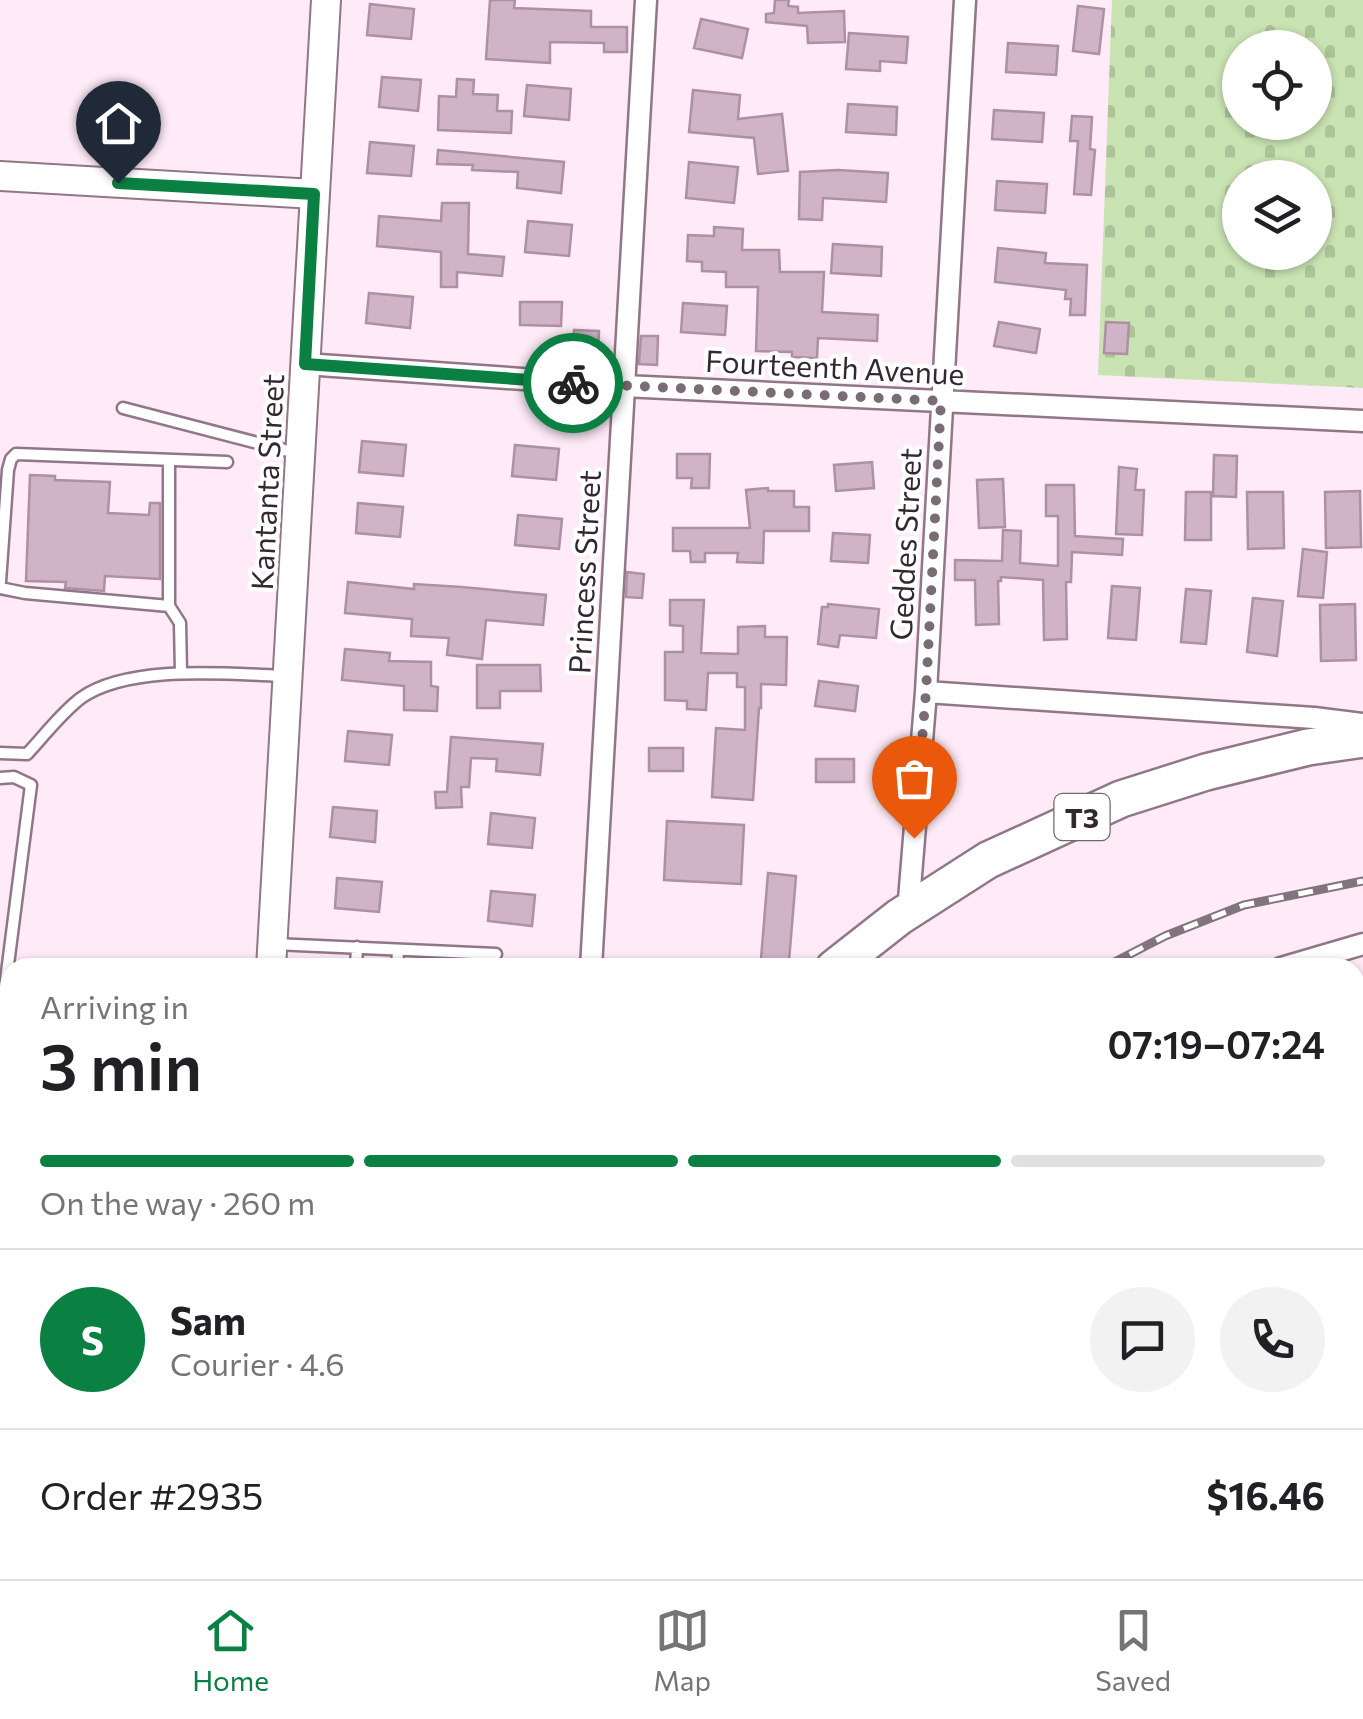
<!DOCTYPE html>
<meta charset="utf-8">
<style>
:root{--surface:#fff;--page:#f2f2f2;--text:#202124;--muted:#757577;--line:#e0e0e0;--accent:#0b8043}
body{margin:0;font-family:Commissioner,sans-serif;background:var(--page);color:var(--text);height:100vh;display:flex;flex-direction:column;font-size:38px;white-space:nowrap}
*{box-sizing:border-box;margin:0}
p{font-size:32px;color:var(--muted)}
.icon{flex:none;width:55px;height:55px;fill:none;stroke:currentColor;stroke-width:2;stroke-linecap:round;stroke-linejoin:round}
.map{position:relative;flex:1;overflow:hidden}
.side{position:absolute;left:0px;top:958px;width:1365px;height:622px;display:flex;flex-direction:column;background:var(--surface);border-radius:30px 30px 0 0;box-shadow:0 2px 8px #0004}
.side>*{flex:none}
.controls{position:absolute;left:1222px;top:30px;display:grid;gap:20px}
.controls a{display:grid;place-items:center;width:110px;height:110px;border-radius:50%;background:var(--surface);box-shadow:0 2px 8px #0004;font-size:50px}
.pin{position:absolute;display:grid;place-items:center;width:85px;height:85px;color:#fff;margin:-102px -42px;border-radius:50% 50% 50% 0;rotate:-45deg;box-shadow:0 0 10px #0007}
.pin .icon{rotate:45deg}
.courier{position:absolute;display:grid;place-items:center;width:100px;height:100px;margin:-50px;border:8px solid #0b8043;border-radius:50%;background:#fff;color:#222;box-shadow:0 2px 12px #0007}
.headline em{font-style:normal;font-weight:600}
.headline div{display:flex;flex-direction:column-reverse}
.headline{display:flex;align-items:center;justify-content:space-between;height:170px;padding:0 40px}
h1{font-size:65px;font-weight:600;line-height:75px}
.bar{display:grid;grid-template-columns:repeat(4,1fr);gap:15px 10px;align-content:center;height:120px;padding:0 40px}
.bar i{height:12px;border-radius:8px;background:var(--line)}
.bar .current{background:var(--accent)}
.bar p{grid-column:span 4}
.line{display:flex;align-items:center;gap:25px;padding:0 40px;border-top:2px solid var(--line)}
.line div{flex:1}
.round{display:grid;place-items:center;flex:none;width:105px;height:105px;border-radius:52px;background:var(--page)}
.tab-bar{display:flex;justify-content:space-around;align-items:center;height:140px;border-top:2px solid var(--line);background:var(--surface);font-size:28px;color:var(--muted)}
.tab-bar a{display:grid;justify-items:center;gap:5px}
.tab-bar .current{color:var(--accent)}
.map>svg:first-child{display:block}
</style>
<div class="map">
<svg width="1363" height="1579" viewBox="0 0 1363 1579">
<defs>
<pattern id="cemetery-stones" width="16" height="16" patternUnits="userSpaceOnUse" patternTransform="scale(2.5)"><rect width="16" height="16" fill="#c9e3b2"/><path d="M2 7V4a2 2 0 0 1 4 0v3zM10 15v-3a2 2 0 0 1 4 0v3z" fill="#adc399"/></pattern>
</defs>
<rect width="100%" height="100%" fill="#feebf7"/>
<path fill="#fcddf1" d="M0,1196L10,1197V1570H202V1579H0Z"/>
<path fill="url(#cemetery-stones)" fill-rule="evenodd" d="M1112,0H1363V388L1098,375ZM1240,48H1315V122H1240ZM1240,178H1315V252H1240Z"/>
<path fill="#d1b3c7" stroke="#ad90a3" stroke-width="2.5" d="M490,0H515L514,8L591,11V27H627V52H604V43L550,42V63L486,59Z
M775,0H789L788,6L798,7V13L844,11L845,42L808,43L807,26L766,22V14L774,13Z
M370,4L414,9L411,39L367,35Z
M1078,6L1104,9L1099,54L1073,51Z
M701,19L748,29L742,58L694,48Z
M849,33L908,37L906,63L880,61V71L846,69Z
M1008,43L1058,46L1056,75L1006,72Z
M382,77L421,80L418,111L379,107Z
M457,79L474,80L473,94L498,95L497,111H512L511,133L438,130L439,96L456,97Z
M527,85L571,89L569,120L524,116Z
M693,90L740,95L738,119L782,114L788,171L758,174L754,138L689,132Z
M848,104L897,107L896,135L846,132Z
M994,110L1044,113L1042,142L992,139Z
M1072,116L1092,117L1090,149L1095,150L1091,195L1074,194L1078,141H1070Z
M370,142L414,146L411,176L367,173Z
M438,150L564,162L561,193L517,188L518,172L472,170L473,165L437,164Z
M689,162L738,167L734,203L686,198Z
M838,170L888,173L886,202L823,198L822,220L799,219L800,172Z
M997,181L1047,184L1045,213L995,210Z
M442,203H469L468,254L504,257L502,276L457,272V287H441V252L377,246L379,216L441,221Z
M528,221L572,225L569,256L525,252Z
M714,227L743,229L742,250H779L780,272H824L822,312L878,315L877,341L818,338L817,358L792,357V352L756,351L758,287H726V272L702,271V262L687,261L688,235L714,236Z
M833,244L882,247L881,276L831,273Z
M998,248L1046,253L1045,263L1087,265L1085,315H1070L1071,299H1065L1066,290L995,282Z
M369,293L413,297L410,328L366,323Z
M520,302H562L561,326L520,325Z
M683,303L727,306L725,335L681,332Z
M999,322L1040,329L1036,353L994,346Z
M1106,322L1129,323L1127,354L1104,353Z
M574,330L599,331L598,353L573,351Z
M641,336H658L657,365L639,364Z
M362,441L406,445L403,476L359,472Z
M515,445L559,449L556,480L512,476Z
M677,454H710L709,488H691L692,478H677Z
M1214,455L1237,456L1236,497L1213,496Z
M872,462L874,488L836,491L834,465Z
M1119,467L1137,469L1135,490H1144L1142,535L1116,534Z
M30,475L55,476V480L110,482L108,513L149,515L150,503H160V579L105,576L104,591L65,588L66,582L26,581Z
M1003,479L1005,527L979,528L977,480Z
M1046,485H1074L1075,536L1123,539L1122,555L1072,552L1071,582H1066L1067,639L1044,640L1043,580L1001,577V581H998L999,624L976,625L975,580H955V560L1002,561L1003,530L1021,531L1020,563L1058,566V516H1046Z
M768,488V491H794V507H809V531H764L763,563L737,562L738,553H705V562H691L690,551H673V528H750L746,490Z
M1360,491L1361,547L1326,548L1325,492Z
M1186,492H1211V540H1185Z
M1247,492H1283L1284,548L1248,549Z
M358,503L403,507L400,537L356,533Z
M518,515L562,519L559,549L515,545Z
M833,533L870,535L868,563L831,561Z
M1303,549L1327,552L1323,598L1298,596Z
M627,572L644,574L642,598L626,597Z
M348,582L414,589V584L462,587L546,595L543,625L486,620L482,659L447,655L449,638L411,636L412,619L345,613Z
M1112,586L1140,588L1136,640L1108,638Z
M1186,589L1211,591L1206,644L1181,642Z
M1253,598L1283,601L1277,656L1247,652Z
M670,600H704L701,653L738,654V627L765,626V637H787L786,685L761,684V708H759L753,800L712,797L716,728L745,730V687H737V673H708L706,710L687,709V701L665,700V652H683V626L670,625Z
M828,604L879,609L876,638L840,635L838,647L818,644L822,607H828Z
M1355,604L1356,660L1321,661L1320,605Z
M345,649L390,653L389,661L431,662V686L438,687L437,711L404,710V686L342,680Z
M477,665H540L541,691H500V708H477Z
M819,681L858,686L855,711L815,706Z
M348,731L392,735L389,765L345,761Z
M451,737L543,744L540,775L496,771L497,759L471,758L469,787H461L462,807L436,808L435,792H447Z
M649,748H683V771H649Z
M816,759H854V782H816Z
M333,807L377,811L375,842L330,837Z
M491,813L535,818L532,848L488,844Z
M667,821L744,825L741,884L664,880Z
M768,873L796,876L789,961L761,959Z
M337,878L382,882L379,912L335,908Z
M491,891L535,895L532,926L488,921Z"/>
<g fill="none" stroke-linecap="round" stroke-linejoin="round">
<g stroke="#917688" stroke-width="15">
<path id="lane" d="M123,408L296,453
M0,582L8,470L11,459L16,454L227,462
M0,588L25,593L169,606L180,623L181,672
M169,606V460
M0,753L27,754C44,736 61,713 81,698C129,664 228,674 285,676
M0,778L14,777L31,785L0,1027
M274,944L496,954
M356,968L357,947
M397,968L398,950
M398,1579V1570
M455,1579L459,1570
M514,1579L517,1570"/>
</g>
<g stroke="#917688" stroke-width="25">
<path id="street" d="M305,364L624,386L1363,421
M926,692L1314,718L1363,724
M908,912L926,692L965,0
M591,968L646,0
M1281,968L1363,944
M1355,1257L1363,1256
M0,1429L10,1254
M0,1491L10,1521
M28,1570L32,1579
M876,1570L877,1579"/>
</g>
<g stroke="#917688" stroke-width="32">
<path id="secondary" d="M0,176L314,194
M271,968L326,0
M0,1149H10
M0,1178H10
M1341,1579L1363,1576"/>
</g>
<g stroke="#917688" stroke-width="40">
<path id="highway" d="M834,968L899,917L988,860L1121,799L1206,772L1308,747L1363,739
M234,1579L235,1570"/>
</g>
<path stroke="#ab9ba5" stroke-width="2.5" stroke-dasharray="8 8" stroke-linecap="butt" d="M0,1538L10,1563"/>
<use href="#lane" stroke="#fff" stroke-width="10"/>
<use href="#street" stroke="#fff" stroke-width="20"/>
<use href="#secondary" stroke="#fff" stroke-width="28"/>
<use href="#highway" stroke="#fff" stroke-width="35"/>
<g stroke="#82747d" stroke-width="9">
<path id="rail" d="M1103,968L1165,936L1244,905L1363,881
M560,1579L564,1570"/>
</g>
<use href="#rail" stroke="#fff" stroke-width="5" stroke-dasharray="15" stroke-linecap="butt"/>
</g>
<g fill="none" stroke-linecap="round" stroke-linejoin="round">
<path stroke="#7a6c75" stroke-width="10" stroke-dasharray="0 18" d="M573,383L941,401L926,692L914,838"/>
<path stroke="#0b8043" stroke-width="12" d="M118,183L314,194L305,364L573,383"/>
</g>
<g text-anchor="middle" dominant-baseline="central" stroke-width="8" stroke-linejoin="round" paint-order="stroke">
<rect fill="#fff" stroke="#70686d" stroke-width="2.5" x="1054.5" y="794" width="55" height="46" rx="8"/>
<g font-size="28" font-weight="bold" fill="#33282f">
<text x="1082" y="817">T3</text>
</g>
<g font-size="30" fill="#33282f" stroke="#fff">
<text transform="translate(835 366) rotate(3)">Fourteenth Avenue</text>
<text transform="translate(266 482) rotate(-87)">Kantanta Street</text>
<text transform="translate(904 544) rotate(-87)">Geddes Street</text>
<text transform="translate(583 572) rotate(-87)">Princess Street</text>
</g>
</g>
</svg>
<div class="controls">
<a><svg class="icon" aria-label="locate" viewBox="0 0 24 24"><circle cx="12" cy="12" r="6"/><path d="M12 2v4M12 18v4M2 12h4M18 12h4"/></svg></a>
<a><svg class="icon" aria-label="layers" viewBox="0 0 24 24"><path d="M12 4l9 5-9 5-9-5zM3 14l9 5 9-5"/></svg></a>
</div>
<div class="pin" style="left:914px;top:838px;background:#ea580c"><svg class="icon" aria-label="bag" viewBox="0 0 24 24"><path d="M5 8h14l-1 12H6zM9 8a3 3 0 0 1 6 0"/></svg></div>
<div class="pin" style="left:118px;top:183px;background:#1f2937"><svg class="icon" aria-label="home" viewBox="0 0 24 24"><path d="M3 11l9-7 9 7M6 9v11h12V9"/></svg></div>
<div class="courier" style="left:573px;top:383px"><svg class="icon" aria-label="bike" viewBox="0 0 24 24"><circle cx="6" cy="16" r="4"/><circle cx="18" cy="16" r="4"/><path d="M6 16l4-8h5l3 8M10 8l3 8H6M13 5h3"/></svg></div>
<section class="side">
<div class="headline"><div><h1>3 min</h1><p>Arriving in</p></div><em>07:19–07:24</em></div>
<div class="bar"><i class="current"></i><i class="current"></i><i class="current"></i><i></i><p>On the way · 260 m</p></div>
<div class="line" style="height:180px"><b class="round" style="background:var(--accent);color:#fff">S</b><div><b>Sam</b><p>Courier · 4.6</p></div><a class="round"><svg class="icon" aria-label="chat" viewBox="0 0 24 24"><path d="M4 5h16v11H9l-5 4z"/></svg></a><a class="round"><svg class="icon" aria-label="phone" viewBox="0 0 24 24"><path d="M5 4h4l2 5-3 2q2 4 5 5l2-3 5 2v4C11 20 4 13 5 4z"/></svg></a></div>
<div class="line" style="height:130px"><div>Order #2935</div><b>$16.46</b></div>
</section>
</div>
<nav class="tab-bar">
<a class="current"><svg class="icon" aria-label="home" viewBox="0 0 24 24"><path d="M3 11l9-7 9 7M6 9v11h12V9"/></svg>Home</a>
<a><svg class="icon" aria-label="map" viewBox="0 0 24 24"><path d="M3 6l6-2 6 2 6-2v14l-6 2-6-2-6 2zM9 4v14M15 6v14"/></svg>Map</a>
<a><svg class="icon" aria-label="saved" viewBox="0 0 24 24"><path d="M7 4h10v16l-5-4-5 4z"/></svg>Saved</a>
</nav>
